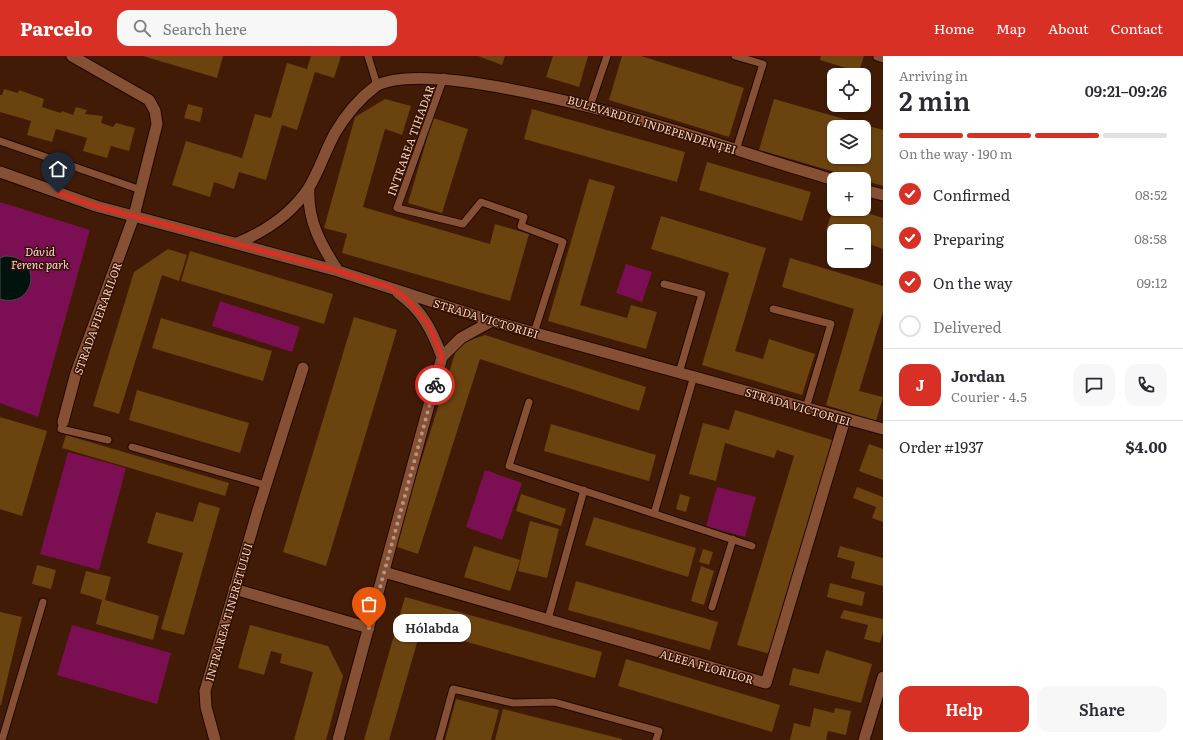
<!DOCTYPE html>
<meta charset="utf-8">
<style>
:root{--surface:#fff;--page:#f7f7f7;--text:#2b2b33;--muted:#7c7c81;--line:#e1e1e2;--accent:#d93025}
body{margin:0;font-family:Literata,serif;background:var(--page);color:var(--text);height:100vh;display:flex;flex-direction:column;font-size:15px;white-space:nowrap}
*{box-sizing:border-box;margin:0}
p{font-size:13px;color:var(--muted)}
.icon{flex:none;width:22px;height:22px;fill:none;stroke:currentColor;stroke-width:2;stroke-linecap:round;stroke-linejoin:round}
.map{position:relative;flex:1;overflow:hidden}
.sheet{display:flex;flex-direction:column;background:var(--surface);width:300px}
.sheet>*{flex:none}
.controls{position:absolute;left:827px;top:12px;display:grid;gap:8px}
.controls a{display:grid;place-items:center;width:44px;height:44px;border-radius:8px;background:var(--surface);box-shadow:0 1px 3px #0004;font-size:20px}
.pin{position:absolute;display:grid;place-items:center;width:34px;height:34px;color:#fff;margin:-41px -17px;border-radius:50% 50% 50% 0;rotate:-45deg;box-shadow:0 0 4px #0007}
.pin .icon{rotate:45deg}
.courier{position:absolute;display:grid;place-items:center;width:40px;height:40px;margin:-20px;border:3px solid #d93025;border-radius:50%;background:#fff;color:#222;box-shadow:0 1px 5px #0007}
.bubble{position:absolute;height:28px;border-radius:12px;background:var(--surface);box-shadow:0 1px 3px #0004;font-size:13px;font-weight:600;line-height:28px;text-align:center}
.summary em{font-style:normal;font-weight:600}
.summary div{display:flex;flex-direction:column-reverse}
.summary{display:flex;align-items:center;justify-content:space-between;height:68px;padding:0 16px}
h1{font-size:26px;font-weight:600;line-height:30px}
.bar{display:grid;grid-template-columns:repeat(4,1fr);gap:6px 4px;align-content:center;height:48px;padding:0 16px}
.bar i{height:5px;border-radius:3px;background:var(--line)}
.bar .on{background:var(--accent)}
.bar p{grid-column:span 4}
.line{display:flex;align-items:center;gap:10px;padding:0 16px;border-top:1px solid var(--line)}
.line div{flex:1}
.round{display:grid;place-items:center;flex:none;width:42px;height:42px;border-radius:12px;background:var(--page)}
ol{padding:0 16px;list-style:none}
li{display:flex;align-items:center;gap:12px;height:44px}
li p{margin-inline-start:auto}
li .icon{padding:4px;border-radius:50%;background:var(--accent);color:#fff;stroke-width:4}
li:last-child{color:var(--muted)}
li i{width:22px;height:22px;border:2px solid var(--line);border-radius:50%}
.primary-button{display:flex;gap:8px;margin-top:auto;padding:8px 16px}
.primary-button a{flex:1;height:46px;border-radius:12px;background:var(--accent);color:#fff;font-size:16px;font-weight:600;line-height:46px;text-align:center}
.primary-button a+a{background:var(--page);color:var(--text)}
header{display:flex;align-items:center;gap:24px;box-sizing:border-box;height:56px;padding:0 20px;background:var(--accent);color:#fff}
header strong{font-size:19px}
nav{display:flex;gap:22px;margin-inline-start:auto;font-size:14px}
.search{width:280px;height:36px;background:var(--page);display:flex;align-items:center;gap:10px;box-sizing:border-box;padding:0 14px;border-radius:12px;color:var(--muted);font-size:15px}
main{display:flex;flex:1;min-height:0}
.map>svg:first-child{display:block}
</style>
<header>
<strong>Parcelo</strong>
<div class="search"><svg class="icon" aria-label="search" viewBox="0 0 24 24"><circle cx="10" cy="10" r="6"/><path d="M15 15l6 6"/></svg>Search here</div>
<nav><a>Home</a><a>Map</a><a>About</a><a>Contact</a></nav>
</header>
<main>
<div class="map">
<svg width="883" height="684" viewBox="0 0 883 684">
<rect width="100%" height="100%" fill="#411b05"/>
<path fill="#7c0e54" d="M0,146L90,174L38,361L0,347Z
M626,208L652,216L642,246L616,237Z
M220,245L300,271L292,296L212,270Z
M68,396L126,412L99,514L40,498Z
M485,414L522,427L502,484L466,471Z
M717,431L756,441L745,481L706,470Z
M72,569L171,597L157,648L57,619Z"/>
<path fill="#01130c" stroke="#4a4d44" d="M5,200C45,200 35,254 0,243V202Z"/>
<path fill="#6a430f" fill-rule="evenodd" d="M143,0H223L217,22Z
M311,0H341L334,22L315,16L297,74L282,69L266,124L239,116L234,133L214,126L210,141L172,129L186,85L242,102L255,58L271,62L287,7L307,13Z
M478,0H505L502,9Z
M553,0H588L579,31L546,21Z
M622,0H641L744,32L729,81L609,44Z
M821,0H864L859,16L820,4Z
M4,33L18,37L19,34L44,43L42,51L61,57L62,55L73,59L76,51L87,54L85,58L103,60L101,67L113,71L116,67L135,72L129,95L111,90L107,102L83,95L87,82L56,73L52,86L27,79L31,65L0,56V39H2Z
M385,43L411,50L402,79L385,73L363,151L490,188L495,168L529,178L510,245L342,197L347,178L324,172L355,61Z
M774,43L883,74V130L759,94ZM834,71H864V101H834Z
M188,48L203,52L200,66L184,62Z
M532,53L685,96L677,126L524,83Z
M433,62L468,73L442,157L408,147Z
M707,106L811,136L802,165L699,134Z
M589,123L615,130L580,249L627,262L631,249L657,256L646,293L548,265Z
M833,153H855L883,162V193L864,186V175L834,176L826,174Z
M661,160L766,192L735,295L763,303L769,283L815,298L802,339L702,309L729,217L651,193Z
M168,193L187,199L179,225L162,219L119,358L93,350L134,216Z
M190,195L333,238L324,268L181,225Z
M790,202L883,230V256L859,335L883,341L876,365L826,349L854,253L782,231Z
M354,261L397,274L326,510L283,496Z
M161,262L272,295L263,325L152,292Z
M485,279L646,331L639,355L480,303L418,498L394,490L458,288Z
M137,334L249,367L240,397L129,364Z
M735,354L835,385L770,598L737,589L794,400L777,394L774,402L725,387L716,425L689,418L703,367L729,374Z
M0,361L47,375L22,460L0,453Z
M551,368L656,399L649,425L544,395Z
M66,379L229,427L225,440L62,392Z
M869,388L883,393V424L859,415Z
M857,431L883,441V466L872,462L876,451L853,442Z
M521,438L566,453L561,470L516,455Z
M680,438L690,441L686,456L676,453Z
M199,446L220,452L184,579L161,573L183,497L147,487L156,456L193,466Z
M594,461L696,492L688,521L585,489Z
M530,465L559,473L547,522L518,515Z
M474,490L520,504L510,535L464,521Z
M840,490L883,502V530L851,522L855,506L837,501Z
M703,493L713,496L709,509L699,506Z
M37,509L56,514L51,533L32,528Z
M701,510L714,515L704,549L691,545Z
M86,515L111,521L105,544L159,560L153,584L96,568L102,544L80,537Z
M576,525L718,566L710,594L568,554Z
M830,527L865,536L862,550L827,541Z
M405,541L602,596L595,622L421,573L389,684H364Z
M844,554L883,563V576L880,587L864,583L868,569L840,562Z
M0,556L22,561L1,649H0Z
M250,569L328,590L343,620L326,684H294L313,616L280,607L282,598L271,595L264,619L238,612Z
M826,594L872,608L861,647L789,629L793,612L819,618Z
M626,603L780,649L772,676L618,630Z
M456,643L499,654L491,684H445Z
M814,652L834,657L835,652L851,655L846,679L828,675L826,684H790L794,667L810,671Z
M503,653L622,683V684H495Z"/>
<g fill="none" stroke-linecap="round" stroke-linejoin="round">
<g stroke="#210800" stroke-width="9">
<path id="service" d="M368,0L377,29
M735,0L763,8L736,94
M877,1L883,3
M444,21L397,152L463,168L481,146L524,161L521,170L563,186L534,277
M591,47L607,0
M0,85L141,134
M664,228L702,238L679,317
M773,253L831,268L806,352
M529,346L509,410L752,490
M63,366L61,373L108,384
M132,391L265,429
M654,458L694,320
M712,551L733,483
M548,563L584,434
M2,684L43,546
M439,684L453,633L513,647L554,646L659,675L656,684"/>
</g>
<g stroke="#210800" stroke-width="13">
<path id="minor" d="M0,116L96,150L338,215L492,265L883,373
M309,132C307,164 321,189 338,215
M864,134L883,139
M237,187C264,176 291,158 308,133C319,116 325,95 335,77C345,60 360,42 376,30C432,0 660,69 725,90C761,102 798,113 834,124
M398,237C422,254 432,274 442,301
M63,366L76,317L134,160L157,68L155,55L149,44L72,0
M384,516L766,627L845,363
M234,533L369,572
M215,684L206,651L205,635L257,457L303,312
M338,684L442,301L461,282L492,265
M864,684L883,621"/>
</g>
<use href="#service" stroke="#865034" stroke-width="7"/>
<use href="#minor" stroke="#865034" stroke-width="11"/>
</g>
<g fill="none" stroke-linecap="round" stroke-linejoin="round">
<path stroke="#b69482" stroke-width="4" stroke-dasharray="0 7.2" d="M369,572L435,329"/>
<path stroke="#d93025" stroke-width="5" d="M58,137L96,150L338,215L392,232L407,243L429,269L442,301L435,329"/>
</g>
<g text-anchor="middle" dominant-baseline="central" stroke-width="3" stroke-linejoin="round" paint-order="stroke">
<g font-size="11" fill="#f5d5c5" stroke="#361100">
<text transform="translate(652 68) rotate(17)">BULEVARDUL INDEPENDENȚEI</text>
<text transform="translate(410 84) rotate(-70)">INTRAREA TIHADAR</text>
<text transform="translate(97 262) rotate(-70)">STRADA FIERARILOR</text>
<text transform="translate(486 262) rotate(17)">STRADA VICTORIEI</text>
<text transform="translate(798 350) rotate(16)">STRADA VICTORIEI</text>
<text transform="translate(228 556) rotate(-74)">INTRAREA TINERETULUI</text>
<text transform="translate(707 610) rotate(16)">ALEEA FLORILOR</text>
</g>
<g font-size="11" font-style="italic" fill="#f5d7e5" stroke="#361100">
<text x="40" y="195">Dávid<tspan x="40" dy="13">Ferenc park</tspan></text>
</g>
</g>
</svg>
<div class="controls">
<a><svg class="icon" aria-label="locate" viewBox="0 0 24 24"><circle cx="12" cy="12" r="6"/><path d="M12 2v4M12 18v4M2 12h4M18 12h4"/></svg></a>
<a><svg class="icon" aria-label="layers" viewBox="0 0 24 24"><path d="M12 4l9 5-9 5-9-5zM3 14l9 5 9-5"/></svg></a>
<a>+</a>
<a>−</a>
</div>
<div class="pin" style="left:369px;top:572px;background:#ea580c"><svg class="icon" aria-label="bag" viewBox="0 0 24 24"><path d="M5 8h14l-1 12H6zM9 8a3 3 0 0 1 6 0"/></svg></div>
<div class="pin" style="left:58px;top:137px;background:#1f2937"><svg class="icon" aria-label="home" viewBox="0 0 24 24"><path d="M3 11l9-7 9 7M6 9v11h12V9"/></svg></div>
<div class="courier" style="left:435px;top:329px"><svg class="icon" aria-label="bike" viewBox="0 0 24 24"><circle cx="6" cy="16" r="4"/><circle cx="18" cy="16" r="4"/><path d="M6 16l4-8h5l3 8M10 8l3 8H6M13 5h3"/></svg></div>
<div class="bubble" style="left:393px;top:558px;width:78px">Hólabda</div>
</div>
<section class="sheet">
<div class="summary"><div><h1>2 min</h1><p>Arriving in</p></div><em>09:21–09:26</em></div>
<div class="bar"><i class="on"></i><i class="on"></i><i class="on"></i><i></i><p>On the way · 190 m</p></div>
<ol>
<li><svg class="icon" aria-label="check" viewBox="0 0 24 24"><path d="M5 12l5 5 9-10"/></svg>Confirmed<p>08:52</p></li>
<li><svg class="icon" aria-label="check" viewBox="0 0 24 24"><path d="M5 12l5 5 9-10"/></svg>Preparing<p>08:58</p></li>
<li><svg class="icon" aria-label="check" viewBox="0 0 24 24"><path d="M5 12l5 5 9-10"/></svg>On the way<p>09:12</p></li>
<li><i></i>Delivered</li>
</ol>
<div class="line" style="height:72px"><b class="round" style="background:var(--accent);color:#fff">J</b><div><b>Jordan</b><p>Courier · 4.5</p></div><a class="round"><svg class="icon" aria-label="chat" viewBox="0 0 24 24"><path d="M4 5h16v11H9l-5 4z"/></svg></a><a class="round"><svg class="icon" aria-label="phone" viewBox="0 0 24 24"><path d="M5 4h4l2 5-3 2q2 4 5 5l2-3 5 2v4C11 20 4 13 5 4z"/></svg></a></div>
<div class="line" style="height:52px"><div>Order #1937</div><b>$4.00</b></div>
<div class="primary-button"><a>Help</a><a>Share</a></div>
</section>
</main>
